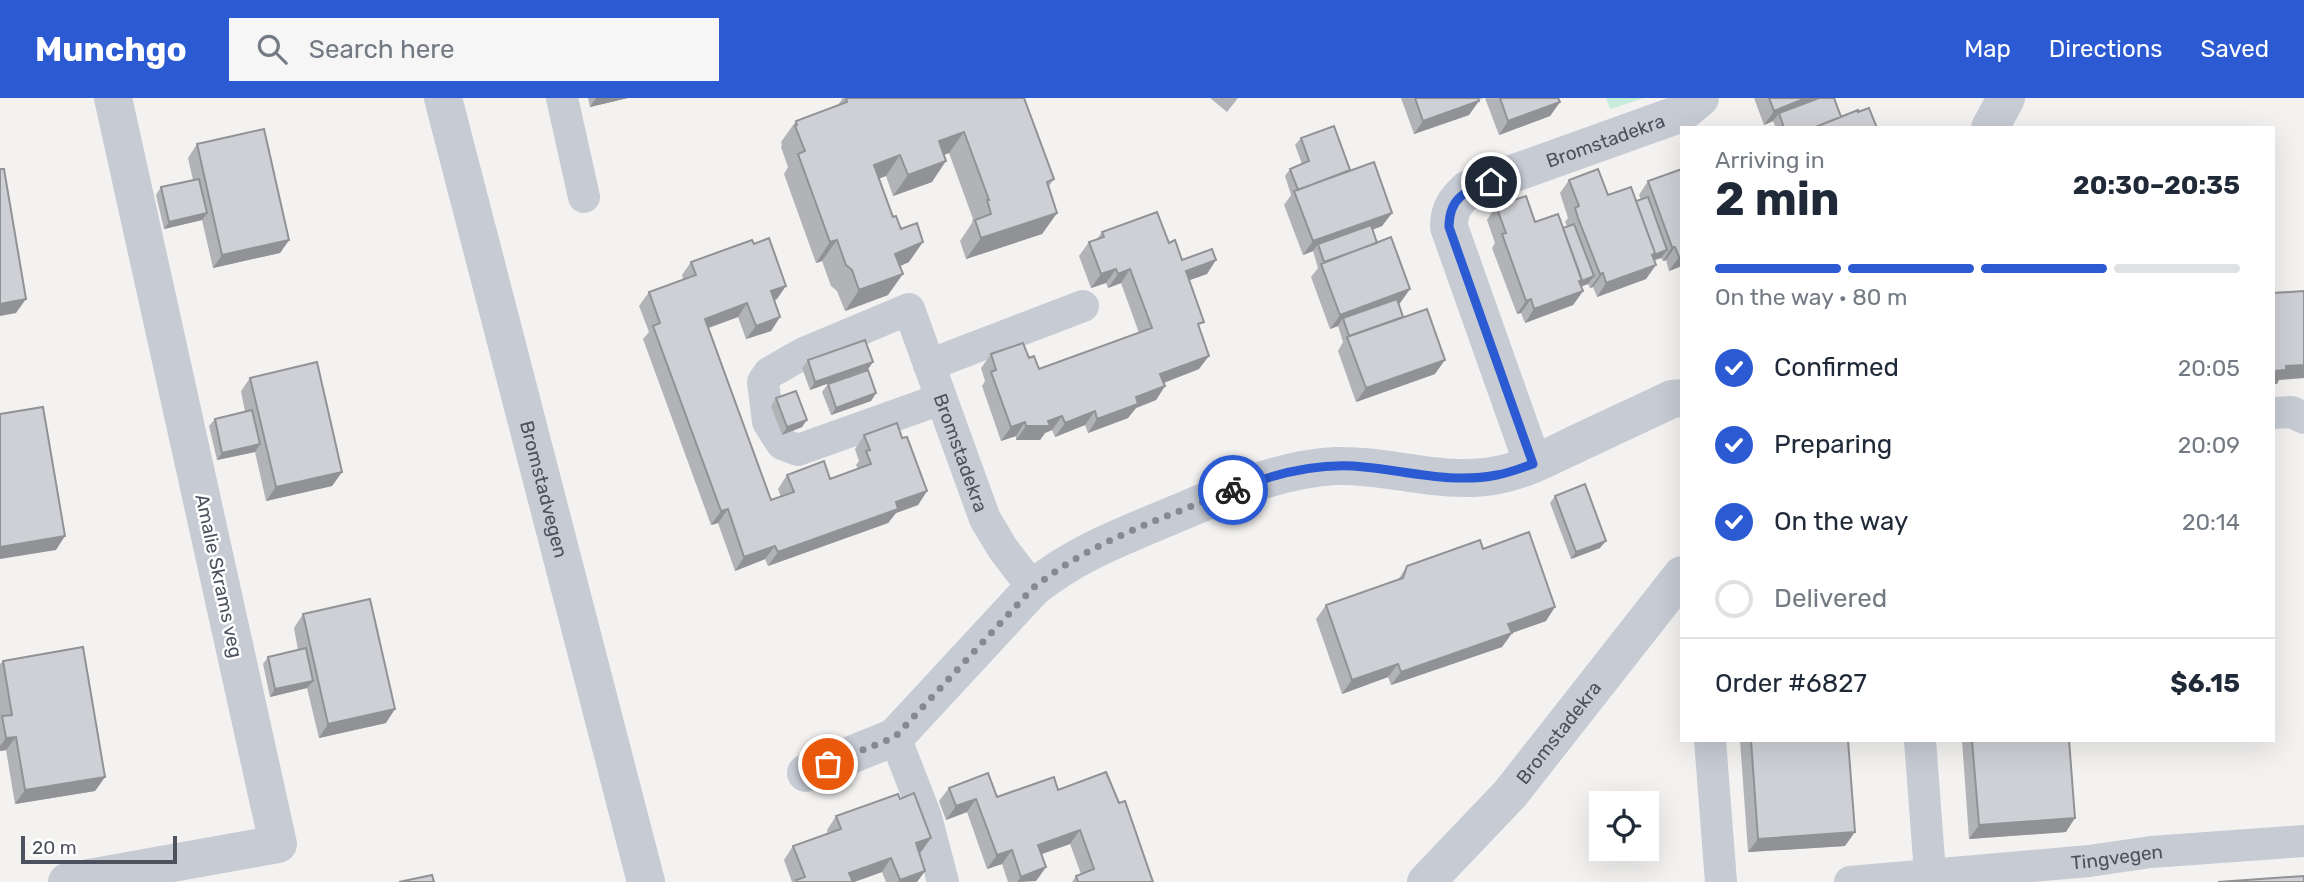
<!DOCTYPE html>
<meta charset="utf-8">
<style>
:root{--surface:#fff;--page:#f6f6f7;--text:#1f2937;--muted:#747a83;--line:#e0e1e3;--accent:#2b5ad3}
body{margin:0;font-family:Rubik,sans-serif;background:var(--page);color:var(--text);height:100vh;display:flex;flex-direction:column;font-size:26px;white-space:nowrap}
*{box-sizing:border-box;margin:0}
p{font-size:23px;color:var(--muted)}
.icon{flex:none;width:38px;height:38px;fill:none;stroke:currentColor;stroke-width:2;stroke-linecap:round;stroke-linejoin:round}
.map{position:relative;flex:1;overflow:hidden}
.panel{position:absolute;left:1680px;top:28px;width:595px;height:616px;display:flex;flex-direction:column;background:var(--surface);border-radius:0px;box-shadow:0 7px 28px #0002}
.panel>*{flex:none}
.buttons{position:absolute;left:1589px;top:693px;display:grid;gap:14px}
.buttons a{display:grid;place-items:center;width:70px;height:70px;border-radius:0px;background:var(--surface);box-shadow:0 7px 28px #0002;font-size:35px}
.scale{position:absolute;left:21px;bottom:18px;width:156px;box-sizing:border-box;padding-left:7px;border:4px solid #4b515d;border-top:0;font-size:19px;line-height:24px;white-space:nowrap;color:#4b515d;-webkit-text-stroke:5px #fff;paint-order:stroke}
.pin{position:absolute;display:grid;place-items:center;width:60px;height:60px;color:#fff;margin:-30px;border:4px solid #fff;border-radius:50%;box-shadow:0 2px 7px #0007}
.courier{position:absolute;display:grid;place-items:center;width:70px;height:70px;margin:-35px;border:5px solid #2b5ad3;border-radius:50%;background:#fff;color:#222;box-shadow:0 2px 9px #0007}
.head em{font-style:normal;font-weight:700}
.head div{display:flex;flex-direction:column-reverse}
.head{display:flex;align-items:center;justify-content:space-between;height:119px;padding:0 35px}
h1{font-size:46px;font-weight:700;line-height:52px}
.bar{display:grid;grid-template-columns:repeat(4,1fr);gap:10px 7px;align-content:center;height:84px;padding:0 35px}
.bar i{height:9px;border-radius:5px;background:var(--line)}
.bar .current{background:var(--accent)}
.bar p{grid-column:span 4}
.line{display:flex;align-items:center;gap:18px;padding:0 35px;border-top:2px solid var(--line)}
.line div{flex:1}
ol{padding:0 35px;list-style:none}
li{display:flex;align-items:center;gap:21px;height:77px}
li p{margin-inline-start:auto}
li .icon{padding:7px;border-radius:50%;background:var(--accent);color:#fff;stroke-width:4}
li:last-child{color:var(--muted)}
li i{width:38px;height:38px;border:4px solid var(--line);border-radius:50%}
header{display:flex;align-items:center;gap:42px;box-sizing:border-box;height:98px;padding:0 35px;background:var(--accent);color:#fff}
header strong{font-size:33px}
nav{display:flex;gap:38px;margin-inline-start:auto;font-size:24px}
.search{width:490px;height:63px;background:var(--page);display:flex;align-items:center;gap:18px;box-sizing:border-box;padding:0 24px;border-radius:0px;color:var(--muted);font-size:26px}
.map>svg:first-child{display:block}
</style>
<header>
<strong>Munchgo</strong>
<div class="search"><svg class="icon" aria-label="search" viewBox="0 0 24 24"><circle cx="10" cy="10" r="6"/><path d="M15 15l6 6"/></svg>Search here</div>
<nav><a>Map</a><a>Directions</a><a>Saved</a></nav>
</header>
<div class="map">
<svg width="2304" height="784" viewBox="0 0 2304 784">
<rect width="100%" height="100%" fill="#f3f2f1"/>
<path fill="#c5ecda" d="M1606,0H1644L1610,11Z"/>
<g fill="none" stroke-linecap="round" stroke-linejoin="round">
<g stroke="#c6cbd4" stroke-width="32">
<path d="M562,0L584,99"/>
<path d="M929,267L1083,208"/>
<path id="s1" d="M941,301L798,352L782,346L768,324L763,284L769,275L804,255L909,211L985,421L1003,451L1033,490"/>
<path d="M2273,315L2292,314L2304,320"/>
<path d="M895,639L926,719L943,784"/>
<path d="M1710,642L1721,784"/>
<path d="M1920,642L1930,775"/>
<path id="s2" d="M1850,784L2089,763L2151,754L2304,743"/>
</g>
<g stroke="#c6cbd4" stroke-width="38">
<path d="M1990,30L2006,0"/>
<path id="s3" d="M1533,366L1449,129C1449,111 1455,104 1467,92L1682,15L1700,0"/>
<path d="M806,675L895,639L1033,490C1078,454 1126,437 1178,415C1228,394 1280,371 1335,368C1389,366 1443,388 1498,377C1525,372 1551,358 1576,346C1608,331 1640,316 1672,301L1682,300"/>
<path d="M67,784L278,746L113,0"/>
<path id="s4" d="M1426,784L1510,696L1682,477"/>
</g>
<path stroke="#c6cbd4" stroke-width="38" id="s5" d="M443,0L646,784"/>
</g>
<path fill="#b2b3b7" d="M588,0H628L590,9Z
M843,0H1024L1054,81L1049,88L1057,115L1042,136L966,161L960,143L972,125V123L973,121L949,55L944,57L932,84L893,98L886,78L879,80L909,164L900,168L888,197L845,213L837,193L831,188L822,163L816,165L784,76L788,69L781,49L782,47L781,44L796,23L838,7Z
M1210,0H1238L1227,14Z
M1401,0H1484L1478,2L1469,17L1414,36Z
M1485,0H1558L1560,4L1550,18L1499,37Z
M1754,0H1834L1841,19L1858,14L1877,30H1776L1773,23L1764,27Z
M1301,40L1350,72L1392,115L1382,128L1372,132L1377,145L1410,191L1400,205L1398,206L1403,219L1435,276L1356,304L1338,253L1343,244L1338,228L1330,231L1311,179L1318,170L1313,153L1303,157L1284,107L1291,97L1285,78L1290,71L1302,66L1295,47Z
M197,46L289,142L280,155L213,170L202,122L164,131L156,97L161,89L193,82L188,60Z
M1682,71V168L1669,173L1666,162L1663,163L1661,160L1654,162L1646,181L1597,199L1593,189L1590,190L1588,186L1581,189L1583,193L1573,207L1525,225L1521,215L1517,216L1492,150L1495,145L1487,122L1496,108L1535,124L1563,130L1567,128L1565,124L1568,120L1560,95L1569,82L1608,97L1636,103L1641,102L1639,97L1648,83Z
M1102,134L1169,145L1182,162L1207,176L1189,182L1199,231V271L1164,285L1165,288L1156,302L1136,310L1128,320L1088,335L1085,327L1055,339L1052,332L1045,335L1040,342H1016V338L1001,343L982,288L985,283L981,270L991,256L1029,260L1039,271L1139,235L1121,185L1108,190L1106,185L1091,190L1079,158L1089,144L1097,141Z
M691,164L777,201L774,202L780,219L771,233L746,241L738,219L709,230L771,402L781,399L778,391L787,377L830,381L858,371L856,367L859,363L855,351L864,337L902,340L927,393L918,407L896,415L888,425L768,468L765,461L735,473L718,425L711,427L643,241L649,234L639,208L649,194L683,182L682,177Z
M808,262L873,264L868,271L810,292L802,270Z
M250,280L342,374L332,388L266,403L255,354L217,362L209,328L215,321L245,314L241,293Z
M828,286L876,295L871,303L831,317L822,294Z
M776,300L802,329L782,337L771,308Z
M1555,398L1600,450L1571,461L1550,405Z
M1483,451L1546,523L1512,535L1502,549L1391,587L1388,579L1342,596L1316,521L1326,507L1398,482L1407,468Z
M303,516L386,625L319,640L307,590L270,599L263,566L268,559L298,552L294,530Z
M3,563L105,679L95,693L15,706L6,652L0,653V566Z
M1740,642H1848L1845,748L1748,754Z
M1962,642H2069L2066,734L1969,741Z
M949,690L997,699L1058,692L1119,705L1153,784H1072L1076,778L1081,776L1070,746L1041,756L1046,769L1036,783L1008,784L1002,766L987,771L967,714L946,722L939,703Z
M836,718L921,754L919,755L925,773L917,784H886L882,774L854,784H792L784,762L793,748L828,736L827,732Z"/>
<path fill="#919295" d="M596,0H628L590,9Z
M1806,0H1831L1779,15L1773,23L1764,27L1774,13Z
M1479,3L1469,17L1414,36L1423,23Z
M1560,4L1550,18L1499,37L1508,23Z
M964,34L949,55L924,64L939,43Z
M900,57L886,78L860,88L874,67Z
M946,63L932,84L893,98L908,77Z
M207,115L202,122L164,131L169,124Z
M1057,115L1042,136L966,161L981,140Z
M1392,115L1382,128L1320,151L1318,146L1313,153L1303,157L1313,143Z
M289,142L280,155L213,170L222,157Z
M837,142L822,163L816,165L830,144Z
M923,144L909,164L880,177L895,156Z
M1672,149H1675L1666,162L1663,163Z
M1667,152L1661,160L1649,164L1652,157Z
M1682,158V168L1669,173L1679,159Z
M1216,162L1207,176L1176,187L1186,173Z
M1656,167L1646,181L1597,199L1606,185Z
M1116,171L1106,185L1091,190L1101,176Z
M1130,171L1121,185L1108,190L1118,176Z
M1603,175L1593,189L1590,190L1600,176Z
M903,176L888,197L845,213L859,192Z
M1594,178L1588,186L1576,190V185Z
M786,188L777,201L762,207L771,193Z
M1410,191L1400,205L1345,226L1343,220L1338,228L1330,231L1340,217Z
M1583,193L1573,207L1525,225L1534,211Z
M26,201L16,215L0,218V206Z
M1531,201L1521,215L1517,216L1526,203Z
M747,205L738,219L696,234L705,221Z
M780,219L771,233L746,241L756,228Z
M1209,258L1199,271L1150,290L1160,276Z
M1445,262L1435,276L1356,304L1366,290Z
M873,264L868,271L810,292L815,284Z
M2304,267V280L2279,282L2277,286H2273V273L2286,268Z
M1165,288L1156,302L1136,310L1128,320L1088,335L1097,321L1136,299Z
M876,295L871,303L831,317L836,310Z
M1095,313L1085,327L1055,339L1065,325Z
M1062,318L1052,332L1045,335L1040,342H1016L1026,328Z
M807,322L802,329L782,337L787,329Z
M1025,324L1016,338L1001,343L1011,329Z
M260,346L255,354L217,362L222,355Z
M342,374L332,388L266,403L276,389Z
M927,393L918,407L896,415L888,425L768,468L778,454L896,404Z
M728,411L718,425L711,427L721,413Z
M65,438L56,452L0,461V449Z
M1606,443L1600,450L1571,461L1576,454Z
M775,448L765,461L735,473L744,459Z
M1555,509L1546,523L1512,535L1502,549L1391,587L1401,574L1508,526Z
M1398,566L1388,579L1342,596L1352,582Z
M313,583L307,590L270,599L275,591Z
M395,611L386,625L319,640L328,626Z
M16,639L6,652L0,653V648L6,640Z
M105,679L95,693L15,706L25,692Z
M976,701L967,714L946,722L956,708Z
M2075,720L2066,734L1969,741L1979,727Z
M1080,732L1070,746L1028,761L1038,747Z
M1855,734L1845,748L1748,754L1758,741Z
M931,740L921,754L906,759L916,745Z
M1012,752L1002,766L987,771L997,757Z
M891,760L882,774L854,784H843L849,775Z
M1046,769L1036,783L1017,784L1021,779Z
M925,773L917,784H898L900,782Z"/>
<path fill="#cfd0d5" stroke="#919295" stroke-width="2" d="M846,0H1024L1054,81L1047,84L1057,115L981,140L975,122L991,116L987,102H989L964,34L939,43L946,63L908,77L900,57L874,67L893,119L896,118L901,131L917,125L923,144L895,156L903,176L859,192L852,172L846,167L837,142L830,144L798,56L805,53L795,28L797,27L796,23L847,4Z
M1415,0H1478L1479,3L1423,23Z
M1500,0H1558L1560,4L1508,23Z
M1769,0H1806L1774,13Z
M1819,0H1834L1841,19L1813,30H1784L1779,15Z
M1869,10L1877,30H1813L1858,12V14Z
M1334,28L1350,72L1298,92L1290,71L1309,63L1301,40Z
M264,31L289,142L222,157L197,46Z
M1374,64L1392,115L1313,143L1294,93Z
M0,71H4L26,201L0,206Z
M1598,71L1608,97L1631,89L1655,155L1652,157L1656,167L1606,185L1603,175L1600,176L1578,120L1575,110L1579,108L1569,82Z
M1682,71V158L1679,159L1675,149H1672L1648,83Z
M199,81L207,115L169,124L161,89Z
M1526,98L1535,124L1558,116L1582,182L1579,183L1583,193L1534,211L1531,201L1526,203L1502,136L1506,135L1496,108Z
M1648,99L1667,152L1654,157L1655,155L1636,103Z
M1157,114L1169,145L1175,142L1182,162L1212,151L1216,162L1186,173L1204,224L1198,226L1209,258L1160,276L1165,288L1136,299L1138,306L1097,321L1095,313L1065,325L1062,318L1048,323L1050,328H1026L1025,324L1011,329L991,274L996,272L991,256L1023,245L1029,260L1034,258L1039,271L1152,230L1130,171L1118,176L1116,171L1101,176L1089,144L1104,139L1102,134Z
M1574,126L1594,178L1582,183L1563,130Z
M1371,127L1377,145L1324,164L1318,146Z
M1391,139L1410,191L1340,217L1321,166Z
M769,140L786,188L771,193L780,219L756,228L747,205L705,221L771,402L794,394L787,377L824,363L830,381L871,366L866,353L870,352L864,337L897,325L902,340L907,339L927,393L896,404L898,411L778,454L775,448L744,459L728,411L721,413L653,228L660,225L649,194L696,177L691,164L752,142L754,146Z
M2304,193V267L2286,268V272L2273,273V195Z
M1397,201L1403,219L1349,238L1343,220Z
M1427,211L1445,262L1366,290L1347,239Z
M865,242L873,264L815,284L808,262Z
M317,264L342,374L276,389L250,280Z
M868,272L876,295L836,310L828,286Z
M796,293L807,322L787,329L776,300Z
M43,309L65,438L0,449V316Z
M252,312L260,346L222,355L215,321Z
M1585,386L1606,443L1576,454L1555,398Z
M1529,434L1555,509L1508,526L1512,535L1401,574L1398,566L1352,582L1326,507L1403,480L1407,468L1480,442L1483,451Z
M370,501L395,611L328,626L303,516Z
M83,549L105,679L25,692L16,639L6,640L2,618L12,617L3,563Z
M306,550L313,583L275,591L268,559Z
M1751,642H1848L1855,734L1758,741Z
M1972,642H2069L2075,720L1979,727Z
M1106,674L1119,705L1125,703L1153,784H1078L1076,778L1094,771L1080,732L1038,747L1046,769L1021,779L1012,752L997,757L976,701L956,708L949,690L988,675L997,699L1054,679L1058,692Z
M914,695L931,740L916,745L925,773L900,782L891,760L849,775L853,784H797L796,782L805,779L793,748L841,731L836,718L898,696L900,701Z
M432,777L434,784H399Z
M2304,778V784H2218Z"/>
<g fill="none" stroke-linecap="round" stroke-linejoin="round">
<path stroke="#868991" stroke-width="7" stroke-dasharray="0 12.6" d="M828,666L895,639L1033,490C1091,443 1164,420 1233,392"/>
<path stroke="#2b5ad3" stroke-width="9" d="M1233,392C1273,376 1321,364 1364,369C1408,373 1452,386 1497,377C1509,375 1521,370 1533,366L1449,129C1449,99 1466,93 1491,84"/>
</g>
<g text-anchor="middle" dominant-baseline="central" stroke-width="5" stroke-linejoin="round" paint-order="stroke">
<g font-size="19" fill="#4b515d" stroke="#fff">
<text stroke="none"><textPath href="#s3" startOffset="441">Bromstadekra</textPath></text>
<text stroke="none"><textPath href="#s1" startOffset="553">Bromstadekra</textPath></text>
<text stroke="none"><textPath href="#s5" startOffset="404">Bromstadvegen</textPath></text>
<text transform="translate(219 478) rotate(78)">Amalie Skrams veg</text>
<text stroke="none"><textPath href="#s4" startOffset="200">Bromstadekra</textPath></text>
<text stroke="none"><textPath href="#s2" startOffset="268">Tingvegen</textPath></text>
</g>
</g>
</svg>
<div class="buttons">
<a><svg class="icon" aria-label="locate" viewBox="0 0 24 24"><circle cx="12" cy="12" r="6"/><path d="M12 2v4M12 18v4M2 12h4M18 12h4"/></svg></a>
</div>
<div class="scale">20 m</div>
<div class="pin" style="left:828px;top:666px;background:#ea580c"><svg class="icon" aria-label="bag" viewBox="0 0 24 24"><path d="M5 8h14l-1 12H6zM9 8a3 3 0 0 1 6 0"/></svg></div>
<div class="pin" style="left:1491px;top:84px;background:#1f2937"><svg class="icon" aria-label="home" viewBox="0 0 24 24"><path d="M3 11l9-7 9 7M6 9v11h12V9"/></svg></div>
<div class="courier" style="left:1233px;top:392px"><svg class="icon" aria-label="bike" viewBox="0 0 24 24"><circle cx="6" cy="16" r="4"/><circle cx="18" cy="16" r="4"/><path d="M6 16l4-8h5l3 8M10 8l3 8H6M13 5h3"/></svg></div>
<section class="panel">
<div class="head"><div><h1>2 min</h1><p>Arriving in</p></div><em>20:30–20:35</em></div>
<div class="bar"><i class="current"></i><i class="current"></i><i class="current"></i><i></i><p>On the way · 80 m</p></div>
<ol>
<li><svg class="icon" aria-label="check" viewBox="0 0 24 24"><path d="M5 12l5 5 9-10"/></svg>Confirmed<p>20:05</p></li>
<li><svg class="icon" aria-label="check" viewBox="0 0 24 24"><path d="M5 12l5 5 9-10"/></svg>Preparing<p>20:09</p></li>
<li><svg class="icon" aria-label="check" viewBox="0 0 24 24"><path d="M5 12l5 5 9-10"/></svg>On the way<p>20:14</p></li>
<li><i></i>Delivered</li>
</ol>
<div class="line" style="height:91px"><div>Order #6827</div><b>$6.15</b></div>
</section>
</div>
